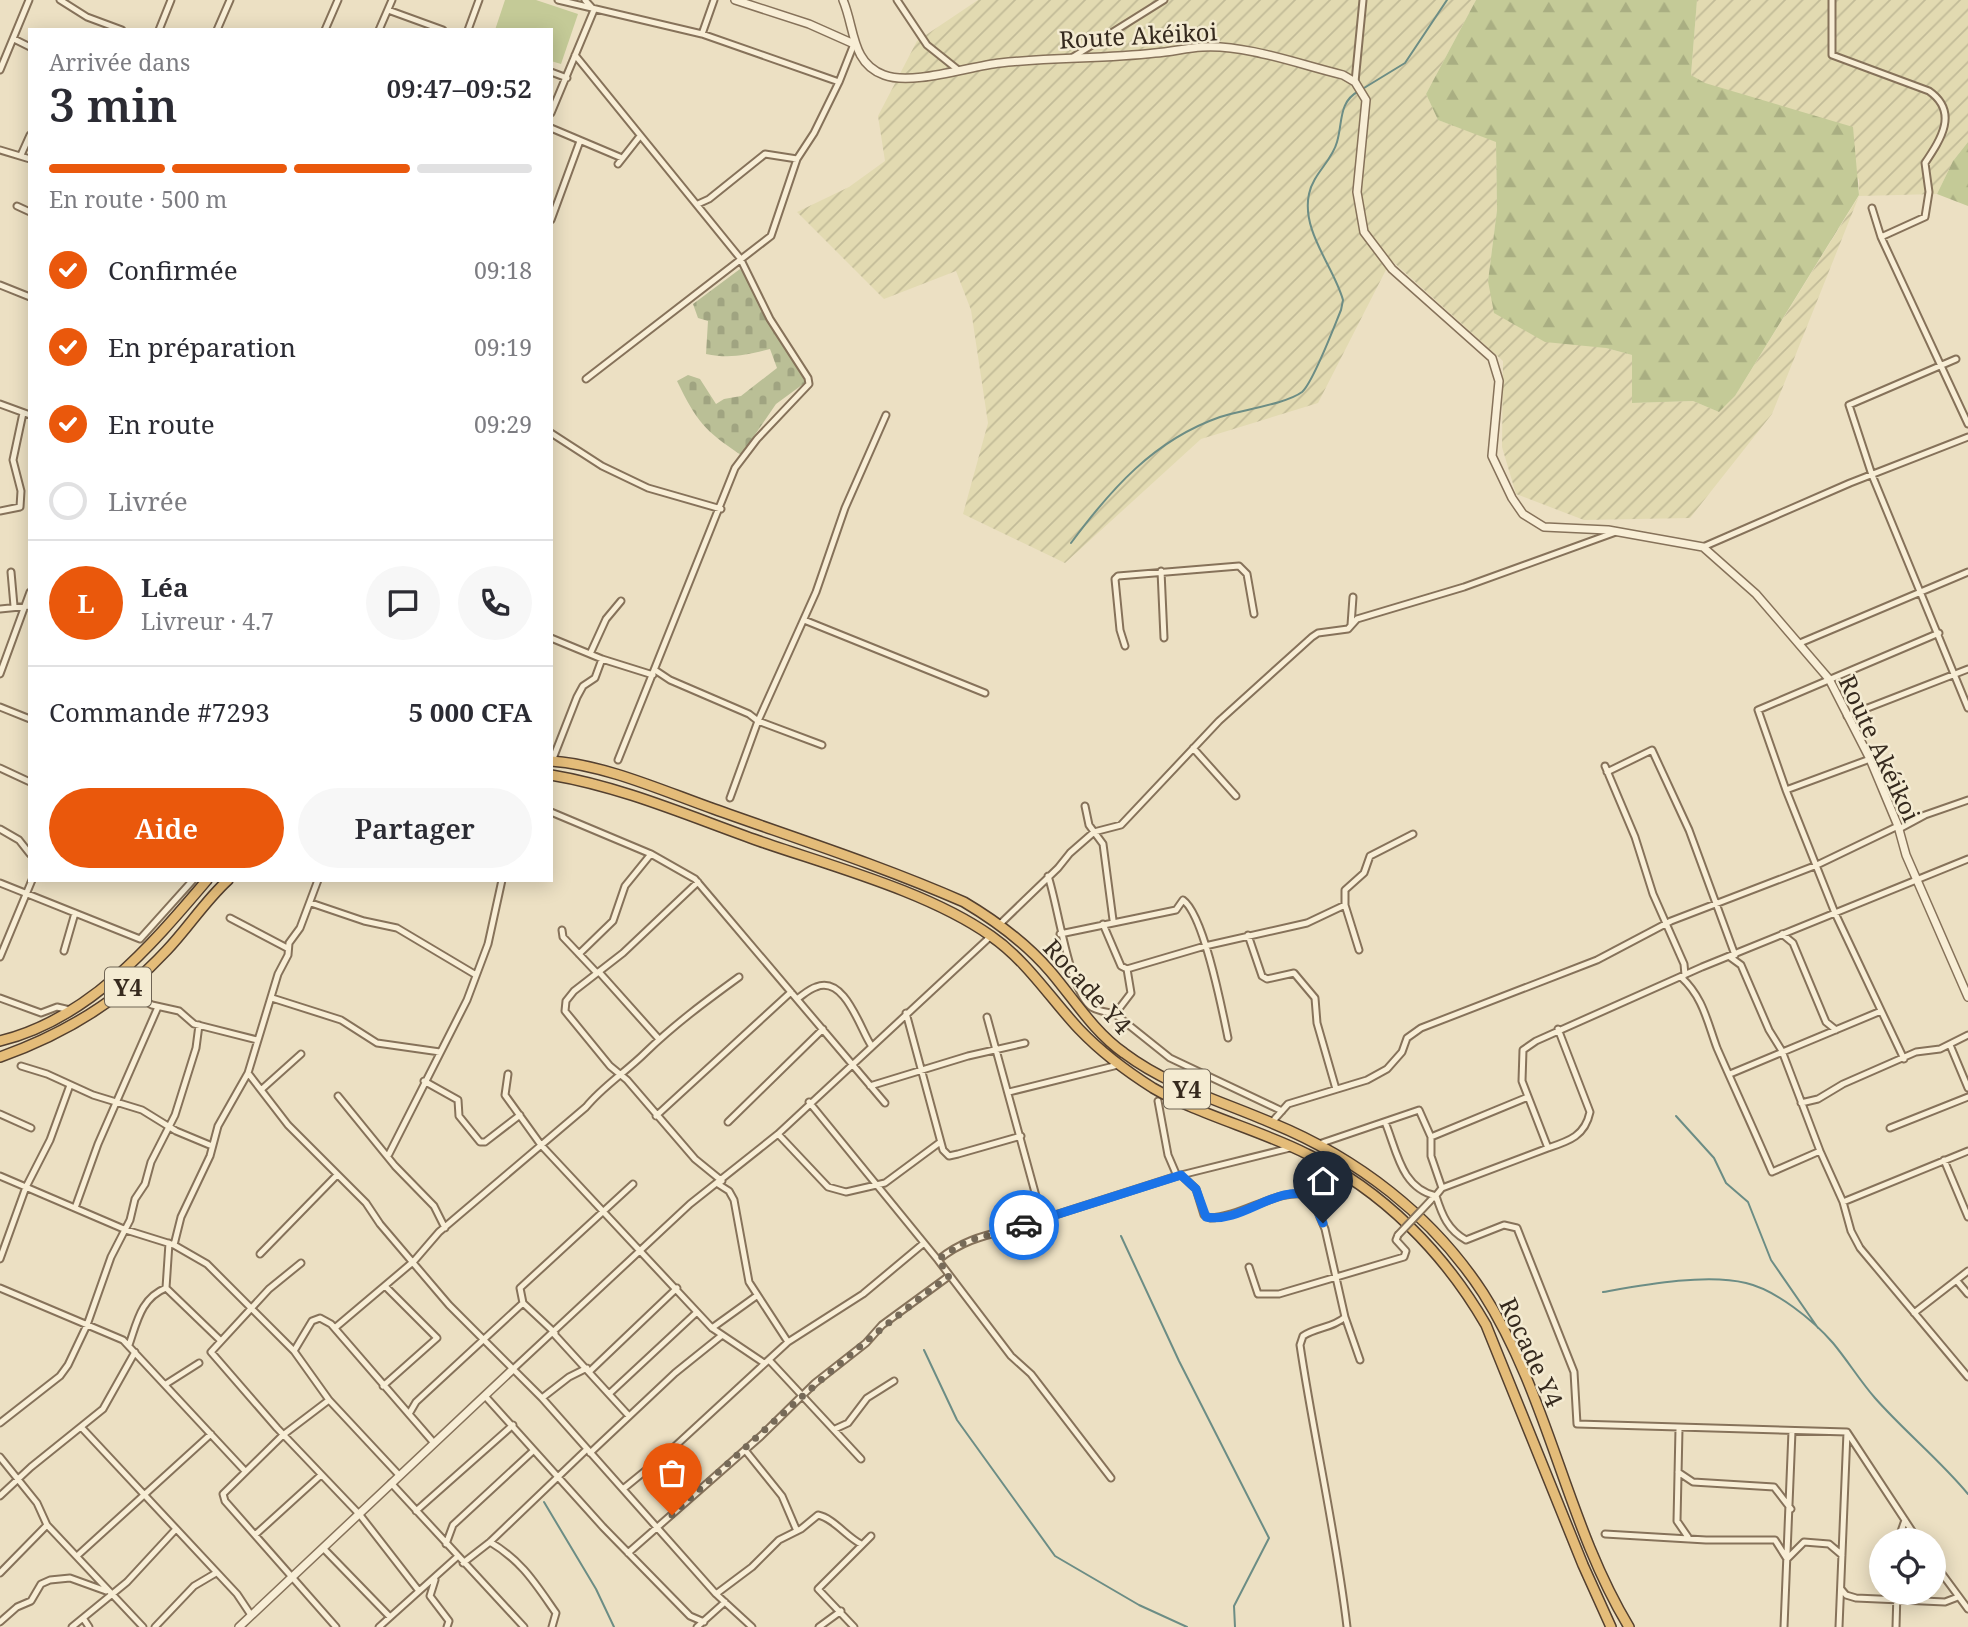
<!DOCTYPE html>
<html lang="fr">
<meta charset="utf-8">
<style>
:root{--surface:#fff;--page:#f7f7f7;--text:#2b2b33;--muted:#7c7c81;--line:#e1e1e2;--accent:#ea580c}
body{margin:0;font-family:"Noto Serif",serif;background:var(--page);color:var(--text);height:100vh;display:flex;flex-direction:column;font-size:26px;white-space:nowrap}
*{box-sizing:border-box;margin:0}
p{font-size:23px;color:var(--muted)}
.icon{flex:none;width:38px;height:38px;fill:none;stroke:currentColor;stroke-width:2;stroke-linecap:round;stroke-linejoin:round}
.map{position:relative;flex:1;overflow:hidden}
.drawer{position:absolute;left:28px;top:28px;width:525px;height:854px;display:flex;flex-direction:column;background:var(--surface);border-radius:0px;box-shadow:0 4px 18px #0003}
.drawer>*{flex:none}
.controls{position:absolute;left:1869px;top:1528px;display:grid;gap:14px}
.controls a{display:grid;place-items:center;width:77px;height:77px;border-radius:50%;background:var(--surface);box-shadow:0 4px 18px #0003;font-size:35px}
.pin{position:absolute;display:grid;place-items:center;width:60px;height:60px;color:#fff;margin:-72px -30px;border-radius:50% 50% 50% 0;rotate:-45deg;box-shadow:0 0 7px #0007}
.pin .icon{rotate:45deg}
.courier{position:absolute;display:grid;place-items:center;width:70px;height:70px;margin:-35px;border:5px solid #1a73e8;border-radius:50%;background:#fff;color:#222;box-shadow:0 2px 9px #0007}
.headline em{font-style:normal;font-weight:600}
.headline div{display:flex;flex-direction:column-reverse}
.headline{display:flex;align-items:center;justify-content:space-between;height:119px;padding:0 21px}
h1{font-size:46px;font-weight:600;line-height:52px}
.bar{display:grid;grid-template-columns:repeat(4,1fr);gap:10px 7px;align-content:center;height:84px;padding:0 21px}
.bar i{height:9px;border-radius:5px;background:var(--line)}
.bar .active{background:var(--accent)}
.bar p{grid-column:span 4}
.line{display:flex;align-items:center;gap:18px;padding:0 21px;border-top:2px solid var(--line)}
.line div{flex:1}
.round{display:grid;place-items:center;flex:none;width:74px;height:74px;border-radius:37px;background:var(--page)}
ol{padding:0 21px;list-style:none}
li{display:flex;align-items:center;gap:21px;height:77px}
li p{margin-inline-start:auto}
li .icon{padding:7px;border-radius:50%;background:var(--accent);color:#fff;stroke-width:4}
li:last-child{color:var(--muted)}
li i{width:38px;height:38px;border:4px solid var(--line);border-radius:50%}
.button{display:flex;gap:14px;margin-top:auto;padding:14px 21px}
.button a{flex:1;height:80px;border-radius:42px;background:var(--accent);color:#fff;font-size:28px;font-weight:600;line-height:80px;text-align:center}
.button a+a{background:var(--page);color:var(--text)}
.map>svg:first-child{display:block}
</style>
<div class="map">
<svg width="1968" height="1627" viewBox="0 0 1968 1627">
<defs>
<pattern id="farmland-furrows" width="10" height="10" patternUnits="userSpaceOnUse" patternTransform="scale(1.75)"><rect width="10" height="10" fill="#e2dab1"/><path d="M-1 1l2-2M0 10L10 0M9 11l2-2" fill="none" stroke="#c2bb98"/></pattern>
<pattern id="forest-firs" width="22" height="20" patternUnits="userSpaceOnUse" patternTransform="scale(1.75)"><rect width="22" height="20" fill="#c4ca97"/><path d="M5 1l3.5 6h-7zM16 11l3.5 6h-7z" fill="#a9ae82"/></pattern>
<pattern id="cemetery-stones" width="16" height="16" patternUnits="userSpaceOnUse" patternTransform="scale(1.75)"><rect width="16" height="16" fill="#babf96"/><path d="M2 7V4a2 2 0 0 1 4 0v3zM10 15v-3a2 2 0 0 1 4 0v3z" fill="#a0a481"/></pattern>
</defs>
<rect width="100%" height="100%" fill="#ece0c3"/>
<path fill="url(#farmland-furrows)" d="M978,0H1476L1426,94L1438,120L1496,141L1497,210L1488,281L1606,348L1632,355L1633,403L1693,401L1719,412L1735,396L1859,196V179L1691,75L1697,0H1968V142L1953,161L1937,194L1968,208L1937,194L1859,196L1772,414L1690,518L1584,520L1516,494L1502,447L1503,361L1391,260L1318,403L1201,439L1065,563L963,514L988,423L971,310L956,271L884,299L797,212L849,187L885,161L878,116L917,41Z"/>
<path fill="url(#forest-firs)" d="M1476,0H1697L1691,75L1705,83L1853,127L1859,195L1735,396L1719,412L1693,401L1632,403V355L1606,348L1545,342L1494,313L1488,281L1497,210L1496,142L1438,120L1426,94Z
M1968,142V206L1937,194L1953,161Z"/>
<path fill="url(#cemetery-stones)" d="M740,269L749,279L768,321L806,382L776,404L741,455C704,430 697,422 677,381L688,375L700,379L716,404L724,399L741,396L777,368L770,349C747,355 730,359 706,354L708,321L698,318L693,304Z"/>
<path fill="#c4ca97" d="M505,0H536L578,14L561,64L551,61V30H495Z"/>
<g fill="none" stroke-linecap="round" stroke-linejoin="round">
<path stroke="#6c8d85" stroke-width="2" d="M1364,88L1405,63L1447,0
M1071,543C1111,489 1154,440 1220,417C1241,410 1286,404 1302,392C1313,383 1334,327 1341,310L1343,300C1334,267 1301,231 1309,194C1313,174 1332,161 1337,142C1343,122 1338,102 1359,91
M1676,1116L1714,1158L1726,1183L1748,1202L1771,1260L1818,1328
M1121,1236L1179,1361L1269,1538L1234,1606L1235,1627
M1603,1292C1643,1285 1706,1273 1746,1283C1776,1290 1813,1320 1833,1343C1848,1361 1860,1381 1875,1398C1905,1432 1940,1460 1968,1494
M924,1350L957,1420L1055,1556L1139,1605L1187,1627
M544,1502L596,1589L614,1627"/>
<g stroke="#86725a" stroke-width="9">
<path id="minor" d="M60,0L87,17L122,30
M558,0L702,34L839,82L854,44
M897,0L927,45L957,69
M1832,0V55L1929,91C1959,112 1941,139 1925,163L1929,192L1925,217L1881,237
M388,10L443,30
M159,30L171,0
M217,30L230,0
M325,30L338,0
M379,30L392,0
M468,30L479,0
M702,34L714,0
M14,39L30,47
M575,55L740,258L770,319L808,378L809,384L757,439L735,468L618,760
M1073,57L1164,0
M0,70L29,0
M551,72L567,78
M1355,82L1363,0
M551,113L594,10L585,0
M551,128L622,158
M0,150L30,159
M21,155L30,135
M618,164L640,136
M698,204L709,199L765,154L797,159
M17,206L30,212
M1872,208L1881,237L1968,424
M551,220L580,141
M0,285L30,297
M1956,359L1849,405L1872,475L1968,708
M586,379L771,236L797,159L814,133L839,82
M0,404L30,415
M551,433L602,466L648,488L721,509
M0,511L20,507L21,491L13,460L23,413
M1703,547L1850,483L1968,437
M1161,571L1164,638
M11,572L14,606
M0,609L30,606
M804,620L985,693
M1351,625L1353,597
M551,638L602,659L653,675
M1800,643L1968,572
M1125,646L1120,630L1115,579L1118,576L1239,566L1247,574L1254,614
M590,654L606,619L621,601
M655,670L670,680L749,714L758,721L822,745
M0,674L30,592
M0,707L30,719
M1847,716L1968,669
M1193,748L1236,796
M1870,759L1786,790L1835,913L1904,1059
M552,761L577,697L583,686L595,678L602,659
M1605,766L1635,837L1653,894L1684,964L1685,975
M0,768L30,782
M1607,772L1652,750L1689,830L1735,955
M1786,790L1758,710L1939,633
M730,798L758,721L816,592L845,508L886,415
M1085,806L1089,825L1103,844L1113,920
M551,812L651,854L695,879L885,1103
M0,829L19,840L30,854
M1899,829L1925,815L1968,800
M1048,876C1058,905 1068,986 1090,1006C1095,1011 1108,1012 1115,1014
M698,882L623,953L574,991L566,1001L565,1011L610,1066L627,1080L695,1159L722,1181
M0,883L140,939L193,880
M311,903L364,921L397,928L476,975
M230,918L287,948
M1000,924L1058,868L1070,853L1094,832L1121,825L1219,721L1312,637L1318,633L1348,629L1357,619L1464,587L1616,532
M1103,924L1121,966L1127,969L1131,993L1115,1014L1170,1058L1282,1111
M562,930L563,937L597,973
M1060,934L1176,910L1183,900C1204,915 1222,1009 1228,1038
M1782,934L1793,943L1826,1022L1836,1030
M1248,935L1262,976L1267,979L1294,973L1315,998L1317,1023L1336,1089
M1359,950L1345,905V890L1364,873L1370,856L1413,834
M64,951L75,913
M579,954L613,921L625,886L651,854
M0,957L32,880
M1730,957L1741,965L1769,1030L1782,1051L1820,1151L1843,1202L1851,1231L1860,1248L1968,1377
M1127,969L1205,946L1307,923L1345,905
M599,972L658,1038
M1681,977C1703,997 1707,1021 1717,1048C1735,1089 1754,1130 1772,1172L1820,1151
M132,994L152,1005L179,1011L194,1024L257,1040
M0,998L41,1013L57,1007L70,1010
M272,998L341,1020L377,1043L440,1052
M797,999C803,995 809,989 816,987C845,975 860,1029 871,1045
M906,1013L943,1150L949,1156L958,1154L1021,1136
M987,1017L1042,1218
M1950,1045L1968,1088
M21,1066L47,1074L93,1095L142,1110L176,1131L212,1146
M248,1073L288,1125L366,1203L380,1224L449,1305L542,1398L716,1594L752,1627
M508,1074L505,1095L541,1145L712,1328L764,1363
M1730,1074L1881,1011
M424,1081L458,1100L459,1116L480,1142H485L520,1115
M870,1086L968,1056L1025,1043
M262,1089L301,1054
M1009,1092L1118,1065
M338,1096L395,1166L434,1206L445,1228
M1158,1101L1168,1155L1177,1176
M809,1102L938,1260L1011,1356L1031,1374L1111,1478
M1801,1103L1818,1099L1843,1084L1916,1052L1940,1049L1968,1035
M0,1114L31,1128
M656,1116L791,992
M728,1122L823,1029
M1272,1122L1288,1104L1367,1080L1387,1069L1402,1052L1407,1038L1421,1028L1597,960L1671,921L1817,865L1898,826
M1385,1122C1397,1151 1401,1188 1436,1196C1442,1215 1448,1230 1466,1240L1504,1225L1517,1228L1574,1372L1577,1424L1847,1432L1918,1540
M1890,1128L1968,1097
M778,1134L828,1187L846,1192L885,1183L939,1143
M1431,1137L1528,1097
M1319,1144L1419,1110L1431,1137V1156L1442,1188L1434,1198
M1548,1148C1569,1141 1585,1136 1590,1112L1558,1029
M389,1154L467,1000L488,944L502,880
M1944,1160L1968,1217
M1181,1175L1196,1189L1204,1215L1210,1218C1243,1217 1282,1185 1311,1196L1325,1229L1345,1317C1333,1328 1316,1327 1303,1336L1300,1345C1314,1439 1336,1532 1347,1627
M0,1176L126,1230L174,1245L207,1264L294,1351L329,1400L399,1475
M718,1184L729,1191L734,1200L749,1282L788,1342
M1442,1188L1548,1148L1522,1081L1523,1050L1536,1041L1702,967L1968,859
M1843,1202L1968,1151
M75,1208L98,1144L158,1007
M169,1243L166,1288L221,1341
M174,1245L181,1217L210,1156L218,1126L248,1073L278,974L288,955L289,943L300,928L318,880
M260,1254L337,1175
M0,1259L26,1187L50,1140L70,1085
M938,1260C960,1242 981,1236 1008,1230L1177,1176L1290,1148
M301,1263L269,1289L211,1352L277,1428L360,1515L419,1591
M1249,1267L1258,1294H1279L1404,1257L1406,1251L1396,1240L1398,1235
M1957,1281L1968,1294
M0,1288L123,1340L245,1471
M1914,1313L1968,1271
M1345,1317L1360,1360
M336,1327L414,1261L439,1232L586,1107C603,1086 626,1072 646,1052C675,1024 706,1001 739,977
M712,1328L755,1297
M555,1333L523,1303L520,1288L633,1184
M554,1334L629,1416
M129,1345C137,1322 141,1298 166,1288
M294,1351L312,1321L320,1318L331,1324L434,1443
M769,1360L861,1459
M512,1370L690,1204L778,1134L991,936
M590,1371L677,1288
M166,1384L199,1363
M383,1386L437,1338L385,1286
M609,1394L697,1312
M485,1396L603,1527L690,1616L704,1622
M542,1398L569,1377L587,1368
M329,1400L283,1435L223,1494L225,1501L336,1627
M409,1414L416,1402L523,1303
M0,1423L60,1376L68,1365L87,1325L111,1257L130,1220L135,1199L145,1184L151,1162L175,1115L196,1048L199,1025
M82,1428L237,1594L251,1615
M835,1429L848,1423L867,1398L894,1381
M1679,1429L1677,1521L1688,1537
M745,1450L782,1496L797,1531
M590,1453L675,1373L721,1336
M0,1457L37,1503L47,1525L143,1627
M1678,1472L1693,1482L1774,1487L1791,1509
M391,1483L524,1627
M623,1489L672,1449L788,1342L863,1294L924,1243
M0,1496L31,1467L103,1409L135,1352
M416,1511L513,1425
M1605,1534L1706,1540H1775L1787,1559L1804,1542L1829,1544L1842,1555
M255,1535L321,1475
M1898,1540L1905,1520
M490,1542C522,1561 535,1583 556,1613L552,1627
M446,1544L453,1525L533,1451
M324,1549L390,1617
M628,1553L761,1436L815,1383L866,1343L882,1325L949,1276
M77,1556L211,1434
M463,1563L490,1542L586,1450
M1934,1563L1968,1609
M0,1573L47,1525
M435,1580L430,1596L449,1621L447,1627
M1841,1589L1846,1595L1856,1598L1945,1602L1958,1597
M716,1594L752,1567L779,1540L801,1529L818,1515C833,1518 847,1537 861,1544
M83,1618L89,1627
M0,1622L17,1607L31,1601L41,1584L50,1580L70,1578L106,1591
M72,1627L127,1582L176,1529
M155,1627L194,1586L216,1573
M379,1627L457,1557
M697,1627L725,1602
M819,1627L841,1611
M854,1627L818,1589L871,1536
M1784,1627L1792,1431
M1839,1627L1847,1432
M1896,1627L1897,1592"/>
</g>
<g stroke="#86725a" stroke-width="10">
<path id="tertiary" d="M735,0L809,24L854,44
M843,0C855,28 851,63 884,75C912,86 970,66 1000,63C1052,57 1104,59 1155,53C1171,52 1186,48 1202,47C1245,44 1301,65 1343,75L1355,82L1366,100L1357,192L1364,232L1392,269L1492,358L1499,381L1492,456L1512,498L1523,514L1544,527L1608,530L1703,547L1756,594L1829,679L1870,759L1898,826L1906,855L1968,997
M239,1627L512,1370"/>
</g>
<g stroke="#54402f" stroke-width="12">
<path id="trunk" d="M551,761C606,765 663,791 714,809C798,839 882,866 964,902C996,921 1025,942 1050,971C1074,999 1093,1031 1124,1053C1168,1086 1221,1101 1272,1123C1357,1158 1432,1215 1483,1293C1549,1396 1566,1523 1629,1627
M551,775C623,787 691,817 759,841C831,866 929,892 991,936C1027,961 1050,998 1079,1029C1101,1052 1126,1071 1153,1088C1197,1114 1260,1130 1307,1154C1383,1190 1445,1254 1486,1325L1583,1565L1611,1627
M0,1041C89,1019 150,947 207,880
M0,1057C65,1034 120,1001 167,950C188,928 205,901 228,880"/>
</g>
<use href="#minor" stroke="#f8eed6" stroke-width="5"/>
<use href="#tertiary" stroke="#f8eed6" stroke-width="7"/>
<use href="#trunk" stroke="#e4bc79" stroke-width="9"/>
<g stroke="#86725a" stroke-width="9" stroke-linecap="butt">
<path id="minor-bridge" d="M1398,1235L1431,1200"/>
</g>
<use href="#minor-bridge" stroke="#f8eed6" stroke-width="5"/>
</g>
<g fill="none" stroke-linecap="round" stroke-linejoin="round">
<path stroke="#766a58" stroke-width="7" stroke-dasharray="0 12.6" d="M672,1515C762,1432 851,1349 949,1276L938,1259L967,1241L1024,1225"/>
<path stroke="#1a73e8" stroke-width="9" d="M1024,1225L1181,1175L1196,1189L1206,1217C1243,1224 1276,1183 1311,1196L1323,1223"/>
</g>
<g text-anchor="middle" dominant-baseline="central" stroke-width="5" stroke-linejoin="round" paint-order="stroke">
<g fill="#f4ebd2" stroke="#6f6454" stroke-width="2">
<rect x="105" y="967.5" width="46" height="39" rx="5"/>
<rect x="1164" y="1069.5" width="46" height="39" rx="5"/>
</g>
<g font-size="23" font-weight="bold" fill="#362a1e">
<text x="128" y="987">Y4</text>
<text x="1187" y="1089">Y4</text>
</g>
<g font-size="24" fill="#362a1e" stroke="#f4ebd2">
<text transform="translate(1138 35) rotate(-3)">Route Akéikoi</text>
<text transform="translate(1880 748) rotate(65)">Route Akéikoi</text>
<text transform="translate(1088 986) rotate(48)">Rocade Y4</text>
<text transform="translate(1532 1352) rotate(65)">Rocade Y4</text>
</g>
</g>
</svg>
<div class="controls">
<a><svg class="icon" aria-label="locate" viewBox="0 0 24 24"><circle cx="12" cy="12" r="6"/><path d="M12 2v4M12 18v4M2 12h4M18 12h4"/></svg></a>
</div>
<div class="pin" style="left:672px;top:1515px;background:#ea580c"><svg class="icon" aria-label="bag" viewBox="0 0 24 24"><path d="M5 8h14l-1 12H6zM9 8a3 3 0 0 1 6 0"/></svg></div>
<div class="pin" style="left:1323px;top:1223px;background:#1f2937"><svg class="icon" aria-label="home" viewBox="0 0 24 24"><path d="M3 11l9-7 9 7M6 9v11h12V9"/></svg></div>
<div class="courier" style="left:1024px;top:1225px"><svg class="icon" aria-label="car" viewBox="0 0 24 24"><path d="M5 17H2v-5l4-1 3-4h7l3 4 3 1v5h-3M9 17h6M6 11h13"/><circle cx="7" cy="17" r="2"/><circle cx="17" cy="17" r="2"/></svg></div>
<section class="drawer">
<div class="headline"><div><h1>3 min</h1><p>Arrivée dans</p></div><em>09:47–09:52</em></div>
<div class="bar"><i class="active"></i><i class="active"></i><i class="active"></i><i></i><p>En route · 500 m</p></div>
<ol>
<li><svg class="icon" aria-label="check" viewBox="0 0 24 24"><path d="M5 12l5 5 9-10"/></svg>Confirmée<p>09:18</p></li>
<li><svg class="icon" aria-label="check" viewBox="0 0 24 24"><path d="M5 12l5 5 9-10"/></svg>En préparation<p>09:19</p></li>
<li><svg class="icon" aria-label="check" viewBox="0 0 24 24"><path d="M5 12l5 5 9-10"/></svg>En route<p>09:29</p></li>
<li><i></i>Livrée</li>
</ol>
<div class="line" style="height:126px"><b class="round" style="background:var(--accent);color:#fff">L</b><div><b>Léa</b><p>Livreur · 4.7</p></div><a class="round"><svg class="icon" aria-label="chat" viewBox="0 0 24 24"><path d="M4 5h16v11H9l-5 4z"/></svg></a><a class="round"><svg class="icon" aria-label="phone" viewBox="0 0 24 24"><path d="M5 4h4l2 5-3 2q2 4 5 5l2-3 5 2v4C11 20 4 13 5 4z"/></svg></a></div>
<div class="line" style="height:91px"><div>Commande #7293</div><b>5 000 CFA</b></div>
<div class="button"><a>Aide</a><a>Partager</a></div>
</section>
</div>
